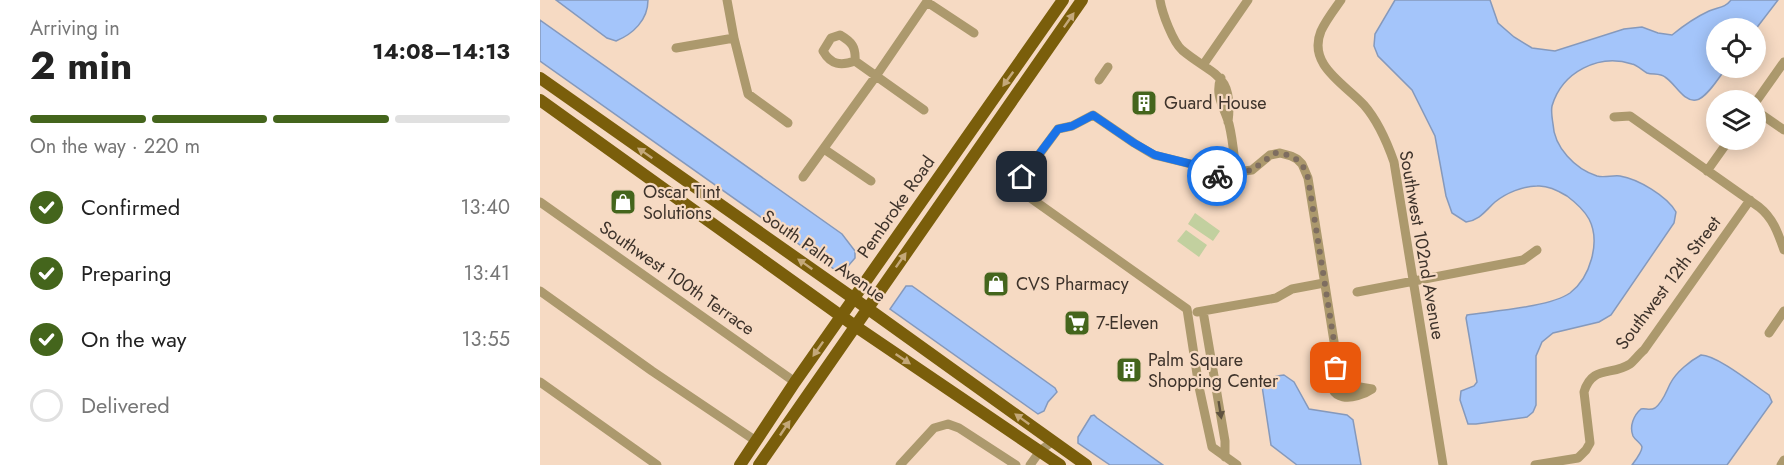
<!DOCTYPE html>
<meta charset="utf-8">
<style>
:root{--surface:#fff;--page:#f6f6f6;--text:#222;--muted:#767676;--line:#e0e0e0;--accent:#44651c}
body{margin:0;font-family:Jost,sans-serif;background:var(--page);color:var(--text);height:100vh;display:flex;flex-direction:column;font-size:22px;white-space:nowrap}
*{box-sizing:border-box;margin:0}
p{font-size:20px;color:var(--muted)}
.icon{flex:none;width:33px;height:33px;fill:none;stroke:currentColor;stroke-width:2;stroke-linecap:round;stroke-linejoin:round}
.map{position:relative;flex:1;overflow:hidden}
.panel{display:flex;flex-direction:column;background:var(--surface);width:540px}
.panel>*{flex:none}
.tools{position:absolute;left:1166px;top:18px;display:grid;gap:12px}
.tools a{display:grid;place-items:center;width:60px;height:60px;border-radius:50%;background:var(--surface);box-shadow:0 3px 15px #0003;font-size:30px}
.pin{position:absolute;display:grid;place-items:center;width:51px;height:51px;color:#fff;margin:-26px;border-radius:12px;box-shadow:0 3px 9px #0006}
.courier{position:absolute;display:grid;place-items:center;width:60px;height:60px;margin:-30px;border:4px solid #1a73e8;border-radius:50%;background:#fff;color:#222;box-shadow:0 2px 8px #0007}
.summary em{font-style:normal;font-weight:700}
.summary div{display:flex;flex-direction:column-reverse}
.summary{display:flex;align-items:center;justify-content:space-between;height:102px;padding:0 30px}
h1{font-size:39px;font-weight:700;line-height:45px}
.bar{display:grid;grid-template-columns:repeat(4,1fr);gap:9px 6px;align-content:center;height:72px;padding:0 30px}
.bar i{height:8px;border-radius:4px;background:var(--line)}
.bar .active{background:var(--accent)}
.bar p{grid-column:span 4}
ol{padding:0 30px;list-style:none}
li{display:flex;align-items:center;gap:18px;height:66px}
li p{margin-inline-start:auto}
li .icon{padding:6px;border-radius:50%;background:var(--accent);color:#fff;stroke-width:4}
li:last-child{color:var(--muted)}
li i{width:33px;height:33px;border:3px solid var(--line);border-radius:50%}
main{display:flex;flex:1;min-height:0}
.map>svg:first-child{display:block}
</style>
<main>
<section class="panel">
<div class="summary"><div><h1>2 min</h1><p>Arriving in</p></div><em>14:08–14:13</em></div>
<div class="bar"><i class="active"></i><i class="active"></i><i class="active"></i><i></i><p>On the way · 220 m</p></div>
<ol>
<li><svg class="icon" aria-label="check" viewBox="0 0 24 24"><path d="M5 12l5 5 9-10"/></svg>Confirmed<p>13:40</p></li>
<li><svg class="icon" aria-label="check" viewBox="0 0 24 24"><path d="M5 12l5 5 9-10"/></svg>Preparing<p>13:41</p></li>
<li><svg class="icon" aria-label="check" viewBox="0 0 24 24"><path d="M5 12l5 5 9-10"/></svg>On the way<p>13:55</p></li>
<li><i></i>Delivered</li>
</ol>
</section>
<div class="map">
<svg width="1244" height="465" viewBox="0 0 1244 465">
<rect width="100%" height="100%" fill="#f6dac3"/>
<path fill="#c2d09f" d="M655,213L680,231L673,241L648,224Z
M646,230L667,245L659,257L637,241Z"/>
<path fill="#a4c5fa" stroke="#8599bc" stroke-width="1.5" d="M16,0H108C108,20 93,34 76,41L67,38Z
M855,0H950L958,23L974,37L992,48L1015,51L1084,29L1102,27L1118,33L1132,35C1143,26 1156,17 1169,11C1178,7 1185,8 1191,0H1238L1215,30V28H1176V68H1186C1180,76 1166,99 1156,100C1143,102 1135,83 1125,77C1120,73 1113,75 1107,73C1102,70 1097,65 1092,64C1059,53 1022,72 1012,106C1011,111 1012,118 1013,124C1014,147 1035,169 1057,176C1064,178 1073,175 1080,176C1098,179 1127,196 1136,212L1134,223L1071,315L1059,322L1013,333L1002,342L996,356V405L993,412L987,417L936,424H928L920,400L921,391L934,386L937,382L926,318L927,315C953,311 1010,307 1030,293C1050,278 1061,242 1049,219C1044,210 1035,202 1027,196C1019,191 1007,185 997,186C983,186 966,193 955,202C945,211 940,220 926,222L912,213L906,196L895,136L872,90L838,56L834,46L835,34Z
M0,20L302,234L315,251V258L303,272L294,269L0,61Z
M366,286H372L515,388L517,392L508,402L504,411L498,414L350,309Z
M1161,355C1177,355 1214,385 1229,395L1232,402L1187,465H1092C1095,461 1102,452 1102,447C1101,443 1095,440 1093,436C1089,426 1094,415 1101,409C1106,408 1110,411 1115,408C1123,402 1126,392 1130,384C1136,372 1150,361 1161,355Z
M744,375L754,382L769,409L807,415L813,420L821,465H757L731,445L722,386C728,378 734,376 744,375Z
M554,415L557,418L623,465H570L538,443V437L551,416Z"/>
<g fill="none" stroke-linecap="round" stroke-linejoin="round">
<path stroke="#ac996d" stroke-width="9" d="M187,0L194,38L208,94L248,123
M620,0C622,13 633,42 642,50C673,76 694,73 688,122
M801,0C794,10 786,20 781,31C767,65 805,84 824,105C838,121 847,142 854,162L903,465
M387,2L434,33
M136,48L194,38
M315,61C301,66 291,65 283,51L291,38L300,35C312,42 316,47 315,61L384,110
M663,65L708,0
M681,78C674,95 685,109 689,124C693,140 694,156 696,172
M559,80L568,67
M1215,103L1244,62
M1215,110L1244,130
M1074,117L1090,116L1219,207C1233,218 1238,233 1244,250
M284,149L331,181
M1167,171L1189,140
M263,177L336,76L388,0
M0,202L255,382
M0,291L112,371L216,441
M817,292L983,260L997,250
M663,311L685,441V457
M657,312L736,298L752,289L784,283
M1229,333L1244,311
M793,373C784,403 815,401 832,389
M0,382L117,465
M360,465L394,428L408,424L419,428L476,465
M490,465L500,451L513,441
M697,465L672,447L659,387L647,309L475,187L518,129L532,126L553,115L594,143L614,155L655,165L674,175L712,170L730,155L740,153L751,156L757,159L762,164L768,178L796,354L798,384L804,389L820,387L832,389
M995,465L1038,458L1046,450L1050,443L1044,392C1052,365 1072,376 1090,364C1095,360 1099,354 1104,350L1210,200
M1241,465L1244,460"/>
<path stroke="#7a5e0b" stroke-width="12" d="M0,78L313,298L546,465
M0,100L315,326L520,465
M200,465L255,382L523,0
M219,465L542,0"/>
</g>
<defs><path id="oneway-solid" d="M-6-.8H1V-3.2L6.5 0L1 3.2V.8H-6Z" transform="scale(1.5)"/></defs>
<g fill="#c4a879">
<use href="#oneway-solid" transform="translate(529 20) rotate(-55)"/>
<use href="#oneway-solid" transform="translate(468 79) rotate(126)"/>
<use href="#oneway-solid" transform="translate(105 153) rotate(-145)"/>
<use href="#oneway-solid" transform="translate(361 260) rotate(-55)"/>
<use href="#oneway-solid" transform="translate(265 264) rotate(-145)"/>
<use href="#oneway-solid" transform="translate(278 349) rotate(125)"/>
<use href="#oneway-solid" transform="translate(363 359) rotate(34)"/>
<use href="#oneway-solid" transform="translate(482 419) rotate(-144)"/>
<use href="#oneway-solid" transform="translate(245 428) rotate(-56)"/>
</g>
<use fill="#5f523f" href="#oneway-solid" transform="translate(680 410) rotate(81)"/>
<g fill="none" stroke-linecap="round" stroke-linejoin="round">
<path stroke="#7e6d60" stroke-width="6" stroke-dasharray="0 10.8" d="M677,176L712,170L735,153C753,154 763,161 768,178L796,354V368"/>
<path stroke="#1a73e8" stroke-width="8" d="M482,177L518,129L532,126L553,115L594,143L615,155L655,165L677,176"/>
</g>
<defs>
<g id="building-square" transform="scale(1.35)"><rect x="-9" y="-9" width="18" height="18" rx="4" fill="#44651c" stroke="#f6dac3"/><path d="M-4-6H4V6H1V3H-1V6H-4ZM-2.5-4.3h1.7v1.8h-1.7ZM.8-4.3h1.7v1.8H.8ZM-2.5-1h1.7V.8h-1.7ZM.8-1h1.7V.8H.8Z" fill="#fff"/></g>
<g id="shop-square" transform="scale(1.35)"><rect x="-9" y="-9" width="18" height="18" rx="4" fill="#44651c" stroke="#f6dac3"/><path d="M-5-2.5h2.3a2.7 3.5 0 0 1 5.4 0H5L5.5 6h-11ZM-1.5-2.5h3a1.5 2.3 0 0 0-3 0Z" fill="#fff"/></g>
<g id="supermarket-square" transform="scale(1.35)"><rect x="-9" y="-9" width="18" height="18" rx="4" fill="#44651c" stroke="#f6dac3"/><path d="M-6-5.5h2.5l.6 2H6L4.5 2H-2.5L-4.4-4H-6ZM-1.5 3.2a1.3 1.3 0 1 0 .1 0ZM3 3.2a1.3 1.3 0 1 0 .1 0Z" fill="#fff"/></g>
</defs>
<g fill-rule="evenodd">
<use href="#building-square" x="604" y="103"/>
<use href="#shop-square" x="83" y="202"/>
<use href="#shop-square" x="456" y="284"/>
<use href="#supermarket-square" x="537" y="323"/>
<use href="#building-square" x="589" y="370"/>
</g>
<g text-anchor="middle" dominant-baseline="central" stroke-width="4.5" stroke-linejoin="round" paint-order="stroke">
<g font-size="18" fill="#3e332b" stroke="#f6dac3" text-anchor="start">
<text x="624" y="103">Guard House</text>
<text x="103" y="192">Oscar Tint<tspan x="103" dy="21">Solutions</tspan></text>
<text x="476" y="284">CVS Pharmacy</text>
<text x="556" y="323">7-Eleven</text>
<text x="608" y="360">Palm Square<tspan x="608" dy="21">Shopping Center</tspan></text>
</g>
<g font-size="18" fill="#3e332b" stroke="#f6dac3">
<text transform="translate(356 207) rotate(-55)">Pembroke Road</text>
<text transform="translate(882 245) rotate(80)">Southwest 102nd Avenue</text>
<text transform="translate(284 256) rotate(35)">South Palm Avenue</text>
<text transform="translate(137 278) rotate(35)">Southwest 100th Terrace</text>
<text transform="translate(1128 283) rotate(-53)">Southwest 12th Street</text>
</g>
</g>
</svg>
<div class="tools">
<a><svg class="icon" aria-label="locate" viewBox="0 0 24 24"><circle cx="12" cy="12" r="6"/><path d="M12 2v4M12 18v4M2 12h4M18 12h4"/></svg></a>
<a><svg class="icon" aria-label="layers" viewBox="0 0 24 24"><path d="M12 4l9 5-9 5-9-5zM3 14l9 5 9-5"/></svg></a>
</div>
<div class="pin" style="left:796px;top:368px;background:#ea580c"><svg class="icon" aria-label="bag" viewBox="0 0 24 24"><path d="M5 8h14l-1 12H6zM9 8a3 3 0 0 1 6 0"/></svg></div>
<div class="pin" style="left:482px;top:177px;background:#1f2937"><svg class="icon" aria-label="home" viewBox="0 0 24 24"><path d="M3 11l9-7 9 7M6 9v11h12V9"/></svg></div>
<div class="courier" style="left:677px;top:176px"><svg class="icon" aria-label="bike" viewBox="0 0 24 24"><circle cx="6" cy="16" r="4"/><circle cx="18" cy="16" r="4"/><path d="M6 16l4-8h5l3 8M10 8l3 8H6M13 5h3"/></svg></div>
</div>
</main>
